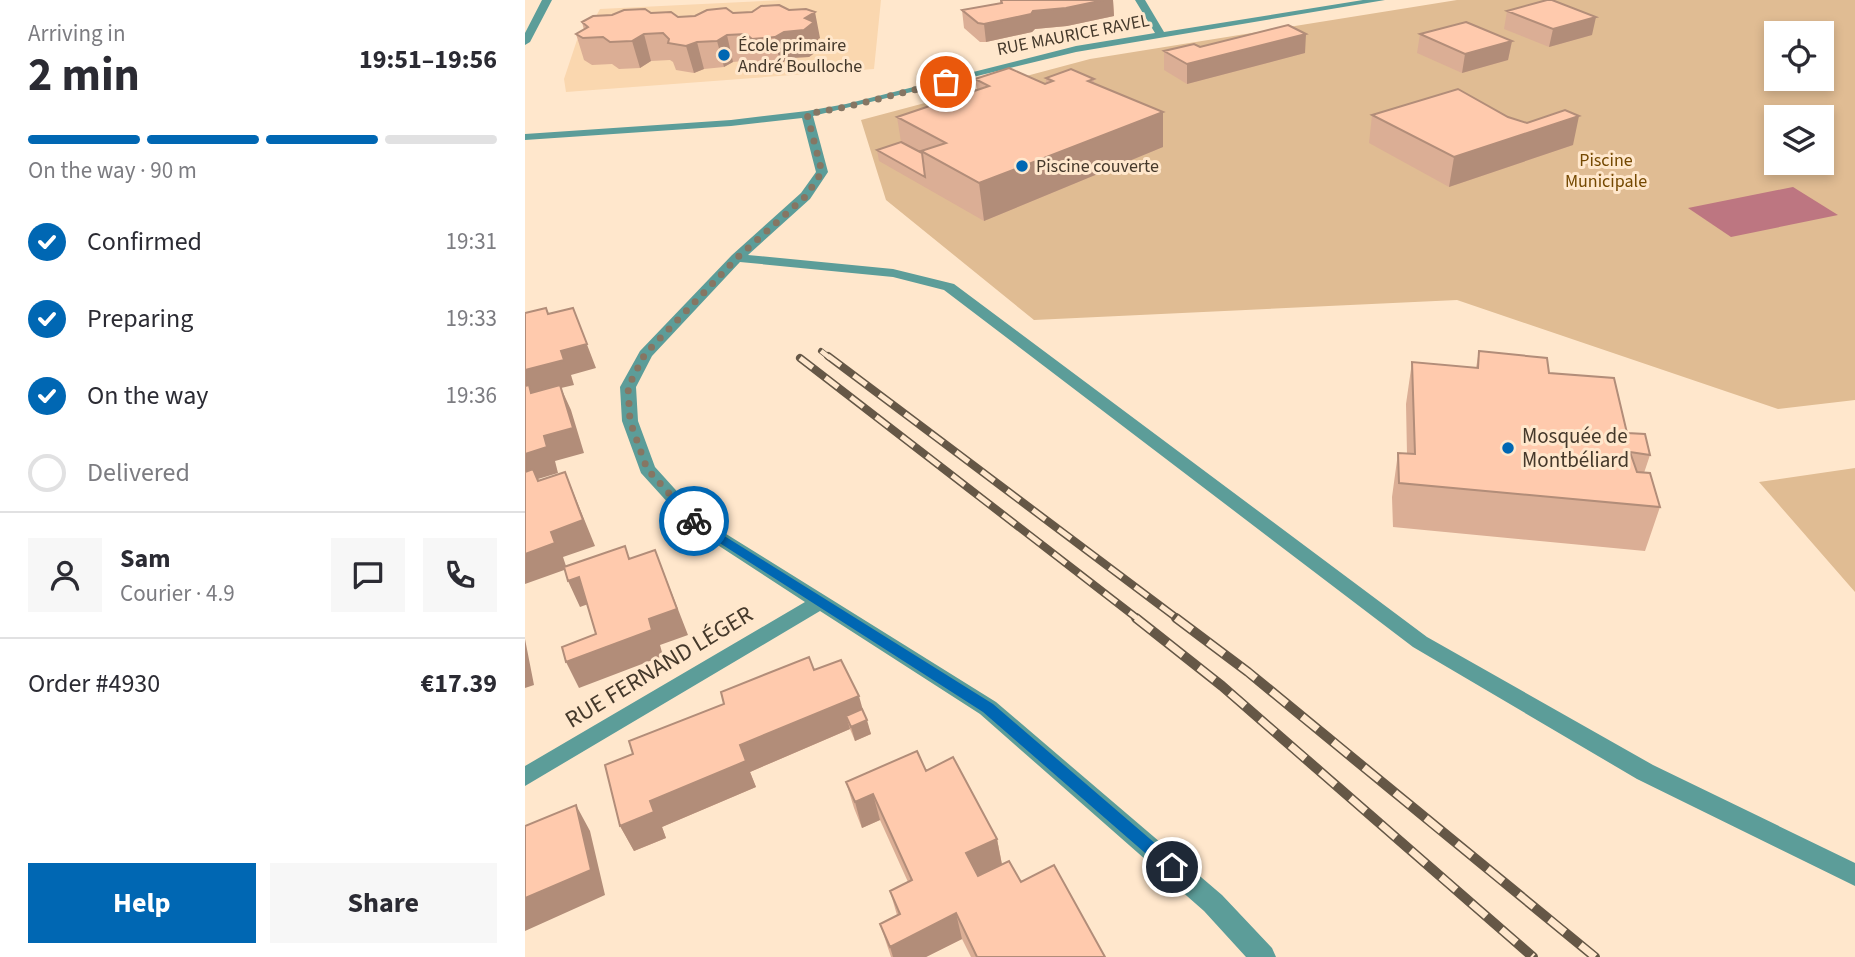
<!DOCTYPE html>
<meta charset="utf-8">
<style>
:root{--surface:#fff;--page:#f7f7f7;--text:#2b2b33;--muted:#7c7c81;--line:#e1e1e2;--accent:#0067b3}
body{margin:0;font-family:"Source Sans 3",sans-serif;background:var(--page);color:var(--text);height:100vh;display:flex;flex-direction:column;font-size:26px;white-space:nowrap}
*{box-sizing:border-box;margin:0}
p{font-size:23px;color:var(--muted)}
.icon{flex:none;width:38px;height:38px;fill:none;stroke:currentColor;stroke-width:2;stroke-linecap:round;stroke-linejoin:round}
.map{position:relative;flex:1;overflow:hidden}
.sheet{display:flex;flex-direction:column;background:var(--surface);width:525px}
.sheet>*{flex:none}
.fabs{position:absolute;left:1239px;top:21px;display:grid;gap:14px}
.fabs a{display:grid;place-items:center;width:70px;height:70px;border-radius:0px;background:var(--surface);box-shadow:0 4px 10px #0003;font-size:35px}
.pin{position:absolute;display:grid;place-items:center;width:60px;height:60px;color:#fff;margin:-30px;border:4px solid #fff;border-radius:50%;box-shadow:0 2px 7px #0007}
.courier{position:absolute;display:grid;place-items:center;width:70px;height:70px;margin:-35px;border:5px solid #0067b3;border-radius:50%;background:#fff;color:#222;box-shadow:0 2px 9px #0007}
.headline em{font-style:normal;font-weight:700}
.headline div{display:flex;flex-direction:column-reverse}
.headline{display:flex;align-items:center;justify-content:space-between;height:119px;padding:0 28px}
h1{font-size:46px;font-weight:700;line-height:52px}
.bar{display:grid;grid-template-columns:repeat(4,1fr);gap:10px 7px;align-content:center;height:84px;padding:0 28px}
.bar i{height:9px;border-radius:5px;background:var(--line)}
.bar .selected{background:var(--accent)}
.bar p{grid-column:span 4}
.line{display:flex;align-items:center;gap:18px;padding:0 28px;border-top:2px solid var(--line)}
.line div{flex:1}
.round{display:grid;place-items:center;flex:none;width:74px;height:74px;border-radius:0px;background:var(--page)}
ol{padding:0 28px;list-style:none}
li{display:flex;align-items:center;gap:21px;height:77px}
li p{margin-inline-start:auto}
li .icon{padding:7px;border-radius:50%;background:var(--accent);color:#fff;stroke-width:4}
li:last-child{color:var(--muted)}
li i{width:38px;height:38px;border:4px solid var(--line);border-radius:50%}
.button{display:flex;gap:14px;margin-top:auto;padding:14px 28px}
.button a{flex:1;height:80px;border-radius:0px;background:var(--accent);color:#fff;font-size:28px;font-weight:700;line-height:80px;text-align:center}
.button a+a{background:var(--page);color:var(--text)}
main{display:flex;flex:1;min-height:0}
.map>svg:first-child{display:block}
</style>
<main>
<section class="sheet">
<div class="headline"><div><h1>2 min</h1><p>Arriving in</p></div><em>19:51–19:56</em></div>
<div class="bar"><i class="selected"></i><i class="selected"></i><i class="selected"></i><i></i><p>On the way · 90 m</p></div>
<ol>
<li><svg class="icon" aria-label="check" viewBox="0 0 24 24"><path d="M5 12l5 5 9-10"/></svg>Confirmed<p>19:31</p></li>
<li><svg class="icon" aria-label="check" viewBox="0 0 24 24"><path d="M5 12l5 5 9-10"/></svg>Preparing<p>19:33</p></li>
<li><svg class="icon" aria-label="check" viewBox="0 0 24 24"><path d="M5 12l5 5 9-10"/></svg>On the way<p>19:36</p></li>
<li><i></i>Delivered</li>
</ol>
<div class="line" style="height:126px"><a class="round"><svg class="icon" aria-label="person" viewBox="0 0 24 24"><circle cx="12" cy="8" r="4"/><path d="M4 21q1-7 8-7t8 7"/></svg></a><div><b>Sam</b><p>Courier · 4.9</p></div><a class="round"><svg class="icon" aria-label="chat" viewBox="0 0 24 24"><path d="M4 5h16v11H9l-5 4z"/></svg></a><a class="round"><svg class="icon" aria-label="phone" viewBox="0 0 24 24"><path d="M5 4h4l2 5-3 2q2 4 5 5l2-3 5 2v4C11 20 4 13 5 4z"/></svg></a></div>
<div class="line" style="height:91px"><div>Order #4930</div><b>€17.39</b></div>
<div class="button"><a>Help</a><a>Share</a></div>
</section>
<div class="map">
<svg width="1330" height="957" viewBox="0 0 1330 957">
<rect width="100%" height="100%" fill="#ffe7cc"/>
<path fill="#fad7af" d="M258,0H356L349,69L41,92L39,79L52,40L60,36L75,9Z"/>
<path fill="#e0bc93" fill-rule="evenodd" d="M932,0H1330V400L1253,409L932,300L509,320L361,200L336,120L565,59ZM1251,33H1297V79H1251ZM1251,117H1297V163H1251Z
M1330,468V592L1234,482Z"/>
<path fill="#bd7681" d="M1268,187L1313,215L1206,237L1163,208Z"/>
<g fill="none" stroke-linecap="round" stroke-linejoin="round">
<path fill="#5c9d99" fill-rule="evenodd" d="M17,0H27L5,42L0,45V33Z
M610,0H620L639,32L838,0H860L551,52L288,116L303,172L285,199L223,255L368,269L429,284L902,637L1128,765L1330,863V886L1112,779L888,647L419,290L368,277L215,262L127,356L111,387L113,421L130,467L177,519L471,702L697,895L747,948L751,957H721L679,911L455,714L295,611L0,786V766L280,602L165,527L116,473L97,421L95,387L115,351L207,255L276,193L291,172L277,118L206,126L0,140V134L206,120L282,111L321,104L551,46L630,33Z"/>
<g stroke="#655746" stroke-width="6">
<path id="rail-far2" d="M296,351L305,358"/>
</g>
<g stroke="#655746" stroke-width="8">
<path id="rail-far1" d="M303,356L653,619
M275,358L613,619"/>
</g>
<g stroke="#655746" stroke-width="10">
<path id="rail" d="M611,618L697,686L1008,957
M651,618L723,672L1070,957"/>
</g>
<use href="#rail-far2" stroke="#ffe7cc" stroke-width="4.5" stroke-dasharray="12" stroke-linecap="butt"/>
<use href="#rail-far1" stroke="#ffe7cc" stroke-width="5" stroke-dasharray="16" stroke-linecap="butt"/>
<use href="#rail" stroke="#ffe7cc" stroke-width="7" stroke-dasharray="20" stroke-linecap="butt"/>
</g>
<path fill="#dbae95" d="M475,0H588L589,16L542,26L510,29L507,32L461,42H455L439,28L437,10L475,3Z
M982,11L1067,35L1024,47L979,29Z
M126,13L153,17L208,13L295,38L293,39L295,49L284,57L265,58L255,64L234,65L228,60L208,62L199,67L179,69L169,73L151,70L148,62L145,60L126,61L115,68L94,69L87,64L67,65L59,60L51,34L59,30L57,22Z
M895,34L987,41L983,60L937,73L892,53Z
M675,47L780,53L662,84L639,70V51Z
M521,78L569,79V83L638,112V147L459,221L354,161L352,150L376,142L372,117L452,90L450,79L520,84H521Z
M847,115L983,117L1048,145L924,187L844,143Z
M954,351L1024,373L1102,433L1125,455L1119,473L1135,507L1120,551L868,527L867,497L873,453L882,454L881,404L887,362L951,368Z
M289,670L337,709L346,734L330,741L325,729L225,772L231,787L137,827L141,838L109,851L95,826L108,754Z
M401,771L472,839L477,864L580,957H446L437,939L401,957H366L355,924L372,915L365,891L383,882L355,820L337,828L329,808L321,782Z"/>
<path fill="#b28d79" d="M579,0H588L589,16L542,26L510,29L507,32L461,42L459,24L508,11Z
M290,12L295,38L293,39L295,49L284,57L265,58L255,64L250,37Z
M1071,17L1067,35L1024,47L1028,29Z
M119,34L126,61L115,68L107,41Z
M781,34L780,53L662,84V64Z
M202,35L208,62L199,67L192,41Z
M987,41L983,60L937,73L940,54Z
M172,42L179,69L169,73L161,46Z
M638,112V147L459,221L454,183Z
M1054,116L1048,145L924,187L929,157Z
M48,308L71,368L46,375L49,385L36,388L46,410L59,453L30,461L33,473L13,479L20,495L0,483V370L36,351Z
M40,472L70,546L38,557L42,569L0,584V554L26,532Z
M130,550L163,635L135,645L138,656L54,688L41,662L124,619Z
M54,577L66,603L55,607L43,581Z
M0,639L9,685L0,688Z
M334,696L341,721L342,720L346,734L330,741L326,727L321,716L325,729L225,772L231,787L137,827L141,838L109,851L95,826L125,801L215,745Z
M348,794L355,820L337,828L330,802Z
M51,805L65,831L80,895L0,931V898Z
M472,839L477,865L447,879L441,853Z
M431,913L437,939L401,957H368L365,947Z"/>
<path fill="#ffcaad" stroke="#b28d79" stroke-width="2" d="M476,0H579L541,8L508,11L506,14L459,24L453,23L437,10L477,3Z
M1022,0H1027L1071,17L1028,29L982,11Z
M254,5L264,10L281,9L290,12L280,18L289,22L279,30L259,32L250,37L227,39L221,34L202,35L192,41L172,42L161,46L143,43L144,39L138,33L119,34L107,41L85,42L78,37L58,38L51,34L63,27L57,22L68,16L87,15L99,10L120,9L126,13L146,12L153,17L170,16L182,10L201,8L208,13L227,12L236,6Z
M941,22L987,41L940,54L895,34Z
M763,25L781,34L662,64L639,51L669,44L675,47Z
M484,68L520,84L528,81L521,78L546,69L569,79L563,81L638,112L454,183L396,151L421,143L372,117L464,86L450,79Z
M933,89L983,117L1002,123L1040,110L1054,116L929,157L847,115Z
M376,142L397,153L400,177L352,150Z
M21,308L23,314L48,308L62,344L36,351L39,360L0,370V313Z
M954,351L1022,358L1024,373L1089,378L1102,433L1120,434L1125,455L1105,452L1112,472L1125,473L1135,507L874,483L873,453L890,454L887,362L953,368Z
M4,385L6,393L35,385L48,428L19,436L22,447L0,454V386Z
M8,469L13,481L40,472L58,520L26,532L30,543L0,554V472Z
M100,546L104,559L130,550L152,609L124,619L127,630L41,662L37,647L71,634L54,577L43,581L39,567Z
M284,657L289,670L316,660L334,696L215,745L221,761L125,801L129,812L95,826L80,765L108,754L104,741L199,704L196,692Z
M337,709L342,720L326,727L321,716Z
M392,751L401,771L428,757L472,839L441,853L453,876L484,861L496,882L529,865L580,957H452L431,913L365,947L355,924L375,914L365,891L387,880L348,794L330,802L321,782Z
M51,805L66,870L0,898V826Z"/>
<path fill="#0067b3" d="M169,517L468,704L653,863L655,867L653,872H642L458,712L165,524V518Z"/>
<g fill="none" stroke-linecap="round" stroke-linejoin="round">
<path stroke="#867663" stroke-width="7" stroke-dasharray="0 12.6" d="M169,521L122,469L105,421L103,387L120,354L212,258L281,196L297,172L282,114L321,107L421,82"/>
</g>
<g fill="#0067b3" stroke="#ffe7cc" stroke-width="2.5">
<circle cx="199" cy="55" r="7"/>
<circle cx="497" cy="166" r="7"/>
<circle cx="983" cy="448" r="7"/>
</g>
<g text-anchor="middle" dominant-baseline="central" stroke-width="6" stroke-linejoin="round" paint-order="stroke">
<g font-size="18" fill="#45392b" stroke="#ffe7cc">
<text transform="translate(548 35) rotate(-11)">RUE MAURICE RAVEL</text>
</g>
<g font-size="18" fill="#45392b" stroke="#ffe7cc" text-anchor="start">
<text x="213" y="45">École primaire<tspan x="213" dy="21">André Boulloche</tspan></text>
<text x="511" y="166">Piscine couverte</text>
</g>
<g font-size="18" fill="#754902" stroke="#ffe7cc">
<text x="1081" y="160">Piscine<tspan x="1081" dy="21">Municipale</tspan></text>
</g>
<g font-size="21" fill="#45392b" stroke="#ffe7cc" text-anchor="start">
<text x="997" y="436">Mosquée de<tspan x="997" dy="24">Montbéliard</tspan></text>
</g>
<g font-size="24" fill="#45392b" stroke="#ffe7cc">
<text transform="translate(134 667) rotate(-31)">RUE FERNAND LÉGER</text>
</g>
</g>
</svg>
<div class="fabs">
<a><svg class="icon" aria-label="locate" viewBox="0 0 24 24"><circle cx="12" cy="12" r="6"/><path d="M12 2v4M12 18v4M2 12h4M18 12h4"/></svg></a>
<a><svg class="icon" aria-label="layers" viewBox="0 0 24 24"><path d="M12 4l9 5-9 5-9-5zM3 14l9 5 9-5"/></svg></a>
</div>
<div class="pin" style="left:421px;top:82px;background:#ea580c"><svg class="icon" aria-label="bag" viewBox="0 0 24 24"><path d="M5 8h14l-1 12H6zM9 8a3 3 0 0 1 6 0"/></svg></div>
<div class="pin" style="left:647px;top:867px;background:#1f2937"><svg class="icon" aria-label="home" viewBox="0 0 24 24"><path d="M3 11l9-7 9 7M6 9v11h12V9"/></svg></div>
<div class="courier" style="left:169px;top:521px"><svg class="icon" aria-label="bike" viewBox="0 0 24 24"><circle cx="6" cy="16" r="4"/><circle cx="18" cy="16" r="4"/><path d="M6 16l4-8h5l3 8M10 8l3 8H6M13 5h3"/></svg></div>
</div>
</main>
